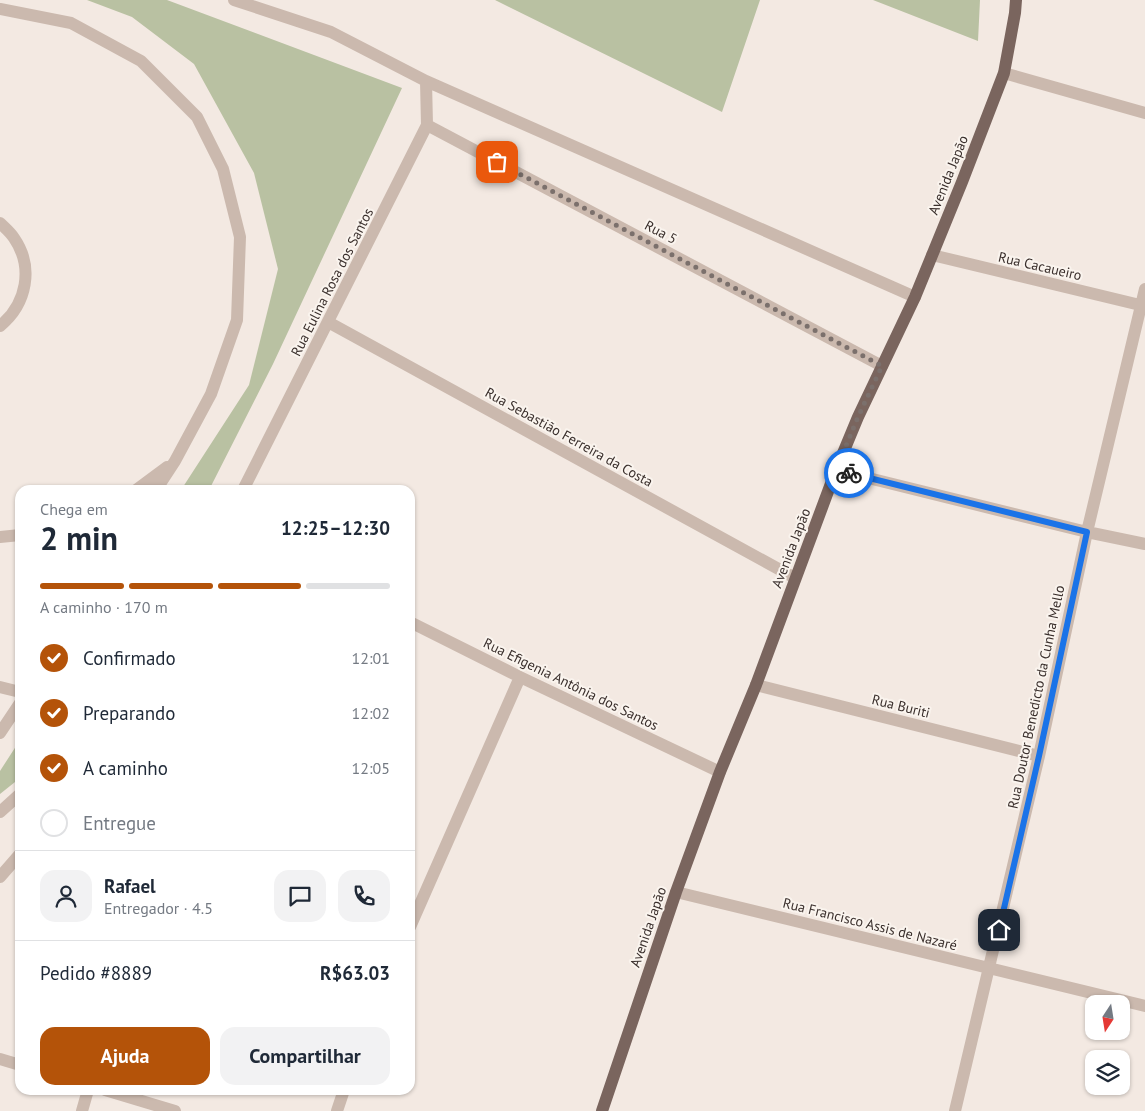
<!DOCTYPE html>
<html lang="pt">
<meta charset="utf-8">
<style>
:root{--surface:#fff;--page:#f2f2f3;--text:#1f2937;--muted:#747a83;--line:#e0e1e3;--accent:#b45309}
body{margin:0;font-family:"PT Sans",sans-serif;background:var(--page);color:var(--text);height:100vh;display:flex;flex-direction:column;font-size:19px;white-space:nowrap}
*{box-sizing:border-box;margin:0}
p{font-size:16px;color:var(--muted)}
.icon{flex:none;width:28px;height:28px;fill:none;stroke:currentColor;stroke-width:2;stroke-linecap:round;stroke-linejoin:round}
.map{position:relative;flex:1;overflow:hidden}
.sheet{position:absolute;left:15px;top:485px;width:400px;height:610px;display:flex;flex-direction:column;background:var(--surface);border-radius:15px;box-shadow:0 1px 4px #0004}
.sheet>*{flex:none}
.needle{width:32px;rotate:192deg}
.tools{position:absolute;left:1085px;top:995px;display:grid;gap:10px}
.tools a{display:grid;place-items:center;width:45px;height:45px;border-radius:10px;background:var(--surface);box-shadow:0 1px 4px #0004;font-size:25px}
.pin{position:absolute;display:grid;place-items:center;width:42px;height:42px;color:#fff;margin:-21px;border-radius:10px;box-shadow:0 2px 8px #0006}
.courier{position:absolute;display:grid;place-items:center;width:50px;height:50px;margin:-25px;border:4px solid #1a73e8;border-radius:50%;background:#fff;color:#222;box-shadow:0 1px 6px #0007}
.headline em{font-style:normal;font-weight:600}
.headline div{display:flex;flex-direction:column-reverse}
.headline{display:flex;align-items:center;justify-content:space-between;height:85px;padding:0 25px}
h1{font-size:32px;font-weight:600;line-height:38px}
.bar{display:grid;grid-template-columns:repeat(4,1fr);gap:8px 5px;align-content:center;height:60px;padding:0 25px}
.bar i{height:6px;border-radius:4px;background:var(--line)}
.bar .current{background:var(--accent)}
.bar p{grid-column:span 4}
.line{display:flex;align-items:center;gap:12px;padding:0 25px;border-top:1px solid var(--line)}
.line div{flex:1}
.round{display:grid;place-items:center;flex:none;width:52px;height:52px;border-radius:15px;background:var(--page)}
ol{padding:0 25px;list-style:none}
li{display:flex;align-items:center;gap:15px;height:55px}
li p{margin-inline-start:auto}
li .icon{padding:5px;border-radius:50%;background:var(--accent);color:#fff;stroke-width:4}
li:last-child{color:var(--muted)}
li i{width:28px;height:28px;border:2px solid var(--line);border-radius:50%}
.cta{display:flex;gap:10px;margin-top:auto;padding:10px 25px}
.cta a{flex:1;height:58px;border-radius:15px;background:var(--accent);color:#fff;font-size:20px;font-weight:600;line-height:58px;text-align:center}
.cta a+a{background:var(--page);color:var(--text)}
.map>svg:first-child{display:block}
</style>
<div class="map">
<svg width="1145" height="1111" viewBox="0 0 1145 1111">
<rect width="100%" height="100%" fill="#f3e9e2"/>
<path fill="#b9c1a2" d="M87,0H167L402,88L273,364L209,490H181L249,385L278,269L254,173L194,64L132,17Z
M495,0H760L722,112Z
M873,0H980L978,41Z
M20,740V778L0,794V771Z"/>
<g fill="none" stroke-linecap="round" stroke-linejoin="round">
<path stroke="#cbb9ae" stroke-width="12" d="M234,0L331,32L426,81L915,297
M0,9L71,23L141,61L197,117L223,169L240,237L237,320L211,394L175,461L156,490
M1004,73L1145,113
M427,125L882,366
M0,223C5,228 10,232 14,238C34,267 27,304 0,326
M932,255L1140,305
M328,322L795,578
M836,470L1087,532L1145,544
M136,490L167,467
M243,490L427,125L426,81
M0,537L20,535
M410,622L520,677L720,772
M756,685L1039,756
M0,687L20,692
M0,733L20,703
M0,812L20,794
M0,877L20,854
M676,892L1145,1006
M410,927L520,677
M0,1059L20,1065
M105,1090L175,1111
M82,1111L88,1090
M337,1111L344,1090
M955,1111L1039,756L1087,532L1145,289"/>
<path stroke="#7a655e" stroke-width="12" d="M602,1111L676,892L720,772L756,685L836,470L858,417L915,297L962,182L1004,73L1015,13L1016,0"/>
</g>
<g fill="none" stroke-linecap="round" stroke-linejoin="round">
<path stroke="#7b706c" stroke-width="5" stroke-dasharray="0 9" d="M497,162L882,366L858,417L836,470L849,473"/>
<path stroke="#1a73e8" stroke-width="6" d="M849,473L1087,532L1039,756L999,930"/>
</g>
<g text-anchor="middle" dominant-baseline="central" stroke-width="4" stroke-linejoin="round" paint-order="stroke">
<g font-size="14" fill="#3a2f2c" stroke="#faf4ee">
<text transform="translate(948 175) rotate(-68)">Avenida Japão</text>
<text transform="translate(661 232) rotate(28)">Rua 5</text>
<text transform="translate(1040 266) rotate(13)">Rua Cacaueiro</text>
<text transform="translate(332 282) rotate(-63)">Rua Eulina Rosa dos Santos</text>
<text transform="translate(569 437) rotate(29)">Rua Sebastião Ferreira da Costa</text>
<text transform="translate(791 548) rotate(-69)">Avenida Japão</text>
<text transform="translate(571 684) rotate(26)">Rua Efigenia Antônia dos Santos</text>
<text transform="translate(1036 697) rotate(-78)">Rua Doutor Benedicto da Cunha Mello</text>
<text transform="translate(901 706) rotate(14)">Rua Buriti</text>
<text transform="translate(870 924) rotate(14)">Rua Francisco Assis de Nazaré</text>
<text transform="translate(648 927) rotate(-71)">Avenida Japão</text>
</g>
</g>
</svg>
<div class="tools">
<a><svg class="needle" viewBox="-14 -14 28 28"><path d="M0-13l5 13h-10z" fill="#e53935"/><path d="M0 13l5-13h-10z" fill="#747a83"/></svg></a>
<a><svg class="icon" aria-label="layers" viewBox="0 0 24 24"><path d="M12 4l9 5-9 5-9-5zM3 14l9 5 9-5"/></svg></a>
</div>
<div class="pin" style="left:497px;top:162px;background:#ea580c"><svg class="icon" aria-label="bag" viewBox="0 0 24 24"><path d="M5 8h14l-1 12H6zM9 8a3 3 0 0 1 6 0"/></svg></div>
<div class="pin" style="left:999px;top:930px;background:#1f2937"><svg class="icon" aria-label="home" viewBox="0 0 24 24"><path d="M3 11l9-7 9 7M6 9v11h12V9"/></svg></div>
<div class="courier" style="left:849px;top:473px"><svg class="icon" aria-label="bike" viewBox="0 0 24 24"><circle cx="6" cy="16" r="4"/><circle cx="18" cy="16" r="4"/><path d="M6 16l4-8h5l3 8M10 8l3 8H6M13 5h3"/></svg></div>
<section class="sheet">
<div class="headline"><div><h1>2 min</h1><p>Chega em</p></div><em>12:25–12:30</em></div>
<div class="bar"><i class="current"></i><i class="current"></i><i class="current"></i><i></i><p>A caminho · 170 m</p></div>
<ol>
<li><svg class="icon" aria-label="check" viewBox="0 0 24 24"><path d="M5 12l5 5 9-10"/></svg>Confirmado<p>12:01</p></li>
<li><svg class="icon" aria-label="check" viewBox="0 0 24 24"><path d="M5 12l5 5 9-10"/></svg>Preparando<p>12:02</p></li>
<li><svg class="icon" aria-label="check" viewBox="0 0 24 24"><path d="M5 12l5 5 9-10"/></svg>A caminho<p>12:05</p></li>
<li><i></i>Entregue</li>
</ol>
<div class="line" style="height:90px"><a class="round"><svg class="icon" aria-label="person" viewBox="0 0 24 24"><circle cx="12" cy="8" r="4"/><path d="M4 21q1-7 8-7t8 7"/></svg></a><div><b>Rafael</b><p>Entregador · 4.5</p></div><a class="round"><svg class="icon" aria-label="chat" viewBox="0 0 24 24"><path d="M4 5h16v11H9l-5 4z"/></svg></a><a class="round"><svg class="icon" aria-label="phone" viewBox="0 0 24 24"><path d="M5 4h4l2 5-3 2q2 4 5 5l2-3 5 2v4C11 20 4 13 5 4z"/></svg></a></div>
<div class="line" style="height:65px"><div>Pedido #8889</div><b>R$63.03</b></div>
<div class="cta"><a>Ajuda</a><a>Compartilhar</a></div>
</section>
</div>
